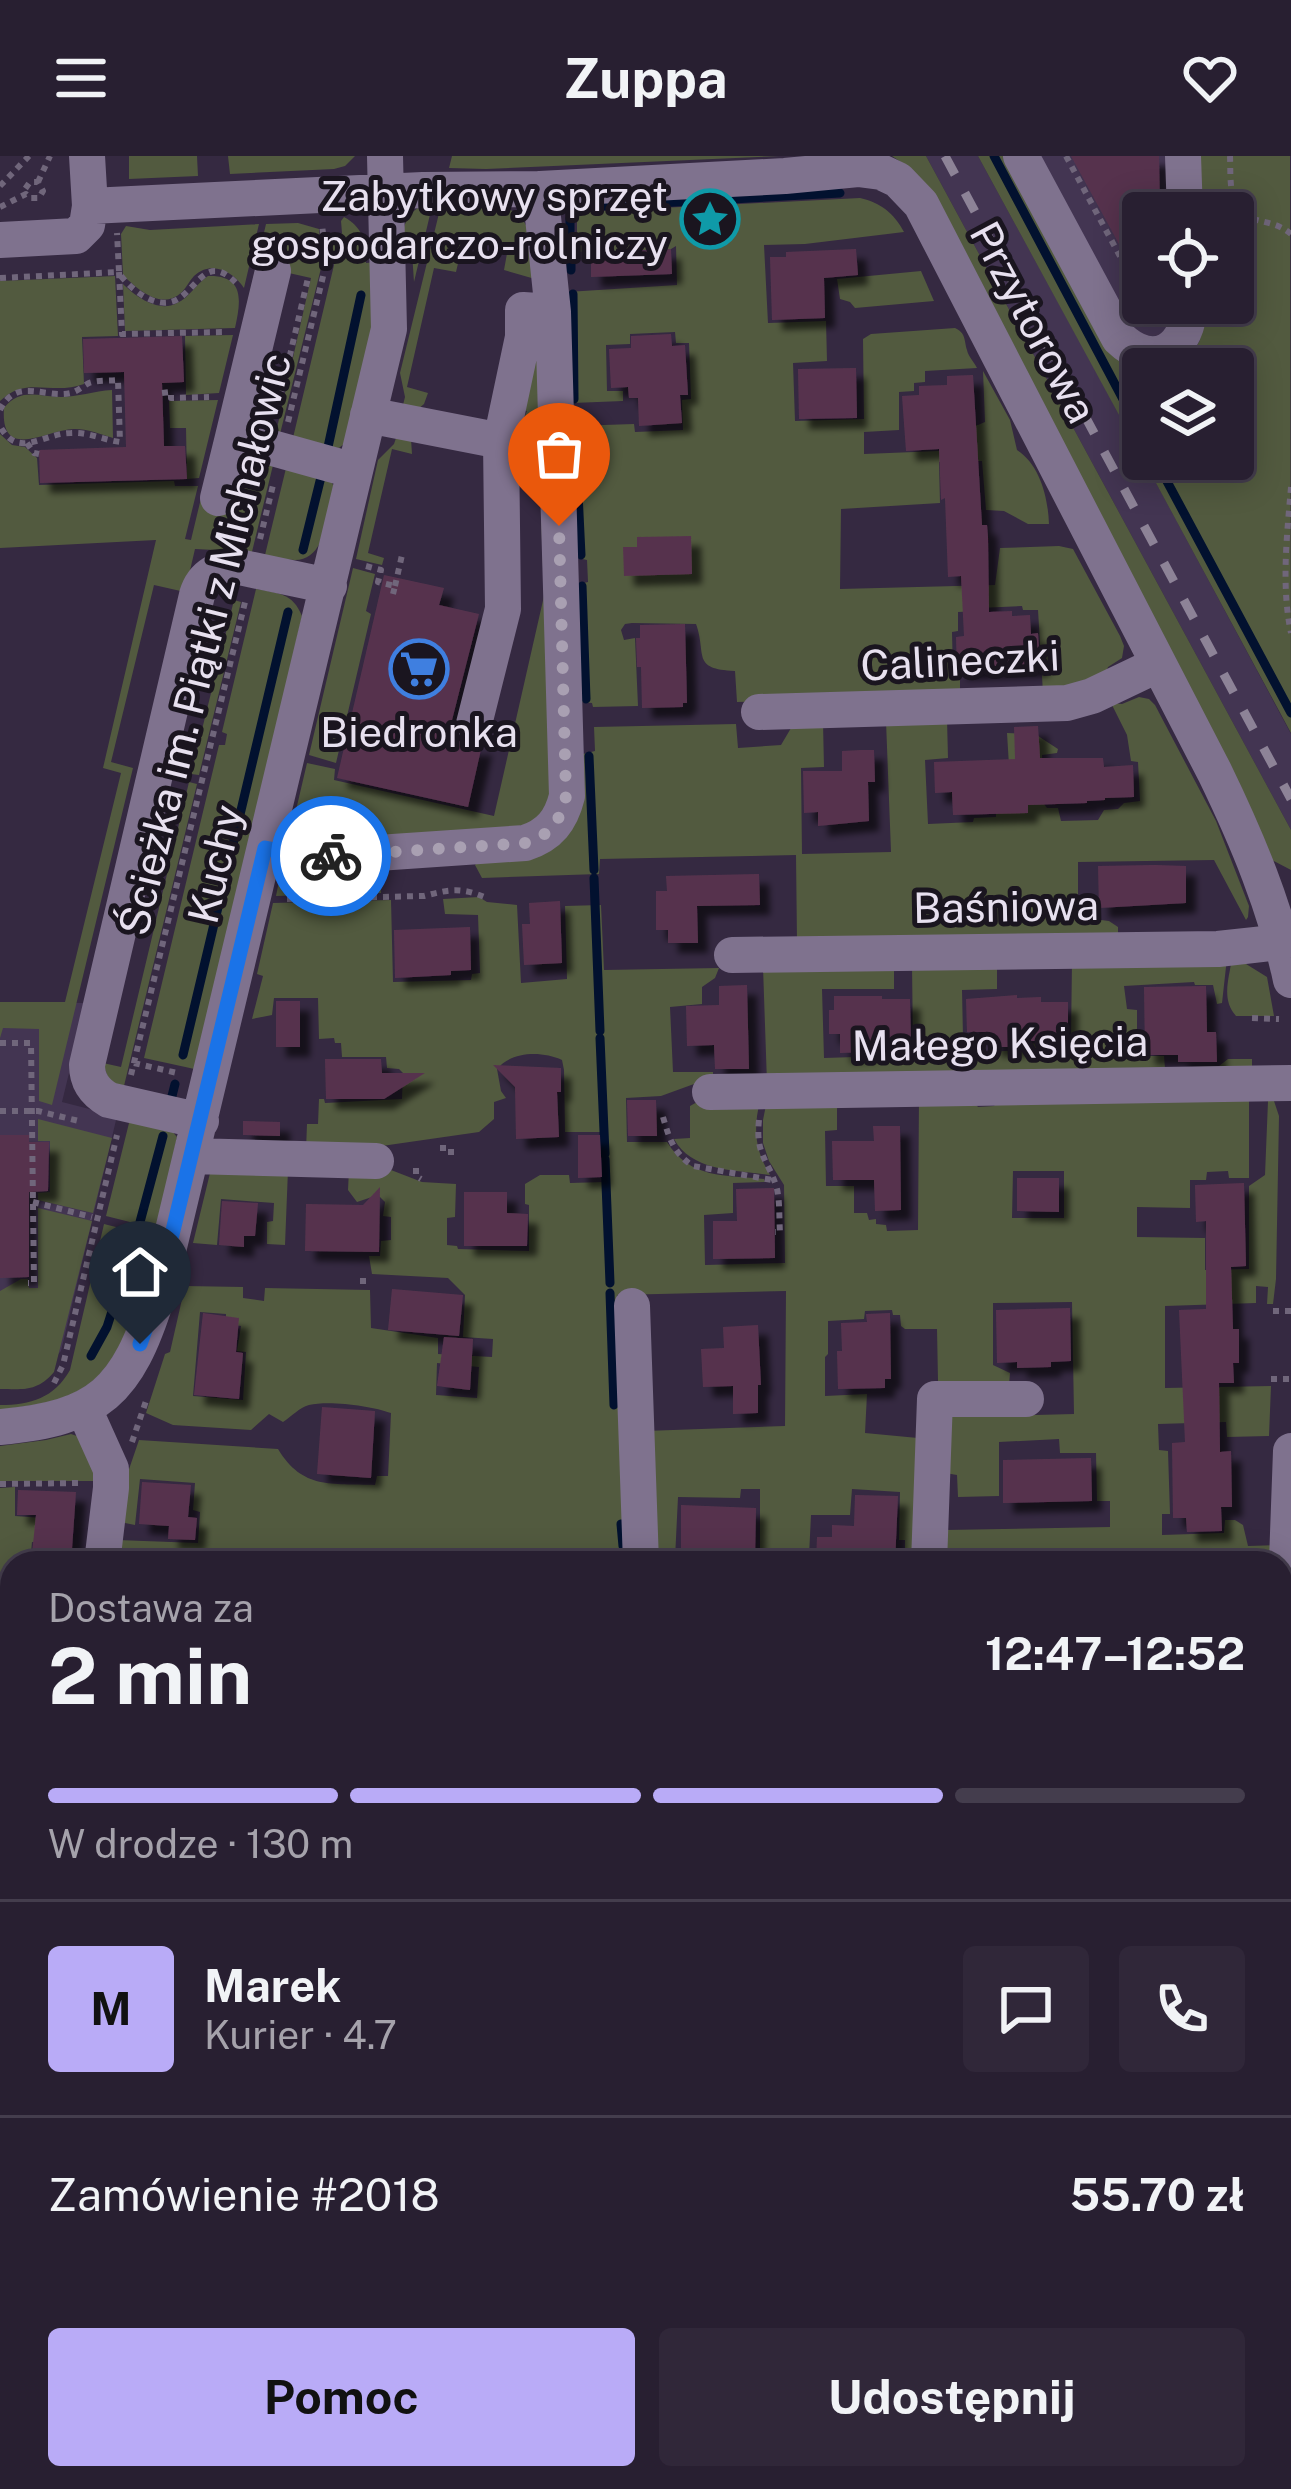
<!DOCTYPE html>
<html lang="pl">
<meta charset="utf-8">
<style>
:root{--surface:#281f31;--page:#302739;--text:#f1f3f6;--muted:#a5a2ab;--line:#443d4d;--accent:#b9abf7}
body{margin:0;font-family:"Public Sans",sans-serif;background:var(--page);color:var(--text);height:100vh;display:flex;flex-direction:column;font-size:45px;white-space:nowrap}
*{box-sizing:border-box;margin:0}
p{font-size:39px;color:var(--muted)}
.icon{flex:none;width:66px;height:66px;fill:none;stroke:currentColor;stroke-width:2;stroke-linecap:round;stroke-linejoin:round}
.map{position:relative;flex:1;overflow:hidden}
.panel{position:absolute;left:0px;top:1395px;width:1293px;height:939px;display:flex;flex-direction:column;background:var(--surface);border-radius:36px 36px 0 0;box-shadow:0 6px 30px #0003,0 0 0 3px var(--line)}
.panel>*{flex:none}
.controls{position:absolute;left:1122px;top:36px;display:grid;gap:24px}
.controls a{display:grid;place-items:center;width:132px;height:132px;border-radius:12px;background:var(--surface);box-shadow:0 6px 30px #0003,0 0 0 3px var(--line);font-size:60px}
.pin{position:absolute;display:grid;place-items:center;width:102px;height:102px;color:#fff;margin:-123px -51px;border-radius:50% 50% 50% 0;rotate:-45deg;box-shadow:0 0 12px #0007}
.pin .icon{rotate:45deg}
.courier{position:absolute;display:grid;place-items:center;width:120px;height:120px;margin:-60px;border:9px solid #1a73e8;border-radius:50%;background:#fff;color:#222;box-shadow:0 3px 15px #0007}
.head em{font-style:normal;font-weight:700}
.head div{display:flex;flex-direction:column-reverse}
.head{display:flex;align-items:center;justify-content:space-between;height:204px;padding:0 48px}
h1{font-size:78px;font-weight:700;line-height:90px}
.bar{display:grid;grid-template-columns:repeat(4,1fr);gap:18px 12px;align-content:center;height:144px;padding:0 48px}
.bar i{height:15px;border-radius:9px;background:var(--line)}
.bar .on{background:var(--accent)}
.bar p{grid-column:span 4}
.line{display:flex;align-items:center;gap:30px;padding:0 48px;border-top:3px solid var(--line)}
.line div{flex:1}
.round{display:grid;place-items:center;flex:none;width:126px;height:126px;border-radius:12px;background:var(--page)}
.cta{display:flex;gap:24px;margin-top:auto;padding:24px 48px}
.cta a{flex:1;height:138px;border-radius:12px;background:var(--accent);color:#111;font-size:48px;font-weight:700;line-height:138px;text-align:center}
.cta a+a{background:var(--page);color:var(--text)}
header{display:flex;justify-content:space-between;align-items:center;height:156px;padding:0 48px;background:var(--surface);font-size:54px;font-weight:700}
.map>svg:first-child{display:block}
</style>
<header><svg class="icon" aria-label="menu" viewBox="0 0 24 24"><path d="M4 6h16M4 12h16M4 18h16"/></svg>Zuppa<svg class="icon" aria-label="heart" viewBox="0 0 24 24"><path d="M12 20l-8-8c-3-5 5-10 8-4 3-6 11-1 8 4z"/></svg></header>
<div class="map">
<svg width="1291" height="2333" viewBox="0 0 1291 2333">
<defs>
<filter id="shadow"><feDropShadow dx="10" dy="10" stdDeviation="3" flood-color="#0009"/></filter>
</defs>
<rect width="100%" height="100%" fill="#352941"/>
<path fill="#433552" d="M926,0H978L1124,267L1291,578V674Z
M1004,0H1199L1200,57H1143V147H1201L1202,213H1143V259Z
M0,846L86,847L62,946L117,960L61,1195L25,1233H0Z"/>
<path fill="#525a3f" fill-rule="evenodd" d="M129,0H197L198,20L129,23Z
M228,0H355L345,10L334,13L230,18Z
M452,0H779L486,13L449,12Z
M892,0H926L1291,674V714L1270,703L911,13Z
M978,0H1006L1114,200L1139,218L1143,228V303Z
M1199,0H1290L1291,577L1143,303H1233V213H1196L1191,201L1200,184L1201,147H1233V57H1200Z
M860,42C881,47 894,57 904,76L805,88L764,89L768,167L826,165L827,205L793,207L795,265L864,263L863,183L871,178L955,172C966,177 964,184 967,194C968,200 974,206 977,212L925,215V226L914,227V235L899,236V274L864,276V298L939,295L940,271L978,269L985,266L983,215L1010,264L1017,294C1040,309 1048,341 1049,368H1028L1004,355L986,354L982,305L939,306L940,347L841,353L840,433L995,429L1000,392L1059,390L1073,393L1120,480L1124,490L1122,502L1108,511L1103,523L1043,537L1038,454H1023L1022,450L979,452L978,455L958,456V475L952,476L953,519L960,520V540L737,546L735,515C691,513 707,499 696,468L632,467L625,468L621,474L624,484L635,482L638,550L593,551L592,547L582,546L576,429L588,426L587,404L578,402L572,336L585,332L584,311L573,308V270L634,268L635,276L683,274L682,244L691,243L689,187H676L675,176L630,178V188L606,189L607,235H623V245L573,247L567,136L677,129L676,90L671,93L577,96V64L582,56Z
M442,45C470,47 517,41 528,74C533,89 533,107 535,123L504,114L508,92L464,82L456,116L434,112L407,231L428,237L424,248L417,254L403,249L405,241L400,217Z
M433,46L414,126L411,82L402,81C405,61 413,51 433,46Z
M344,61C364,72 365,86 366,107L376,106V161L345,287L339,292L292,286L334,109L332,86L342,77L341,65Z
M298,67L319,73L322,108L279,282L275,281L311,122L262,111L241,174L266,68Z
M259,68L244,132C233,115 211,104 194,120C189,125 187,131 182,136C162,155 138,134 123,119L121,78L126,70L150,74Z
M921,115L934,145L855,152L850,146L840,143L837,123Z
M115,120L118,180L82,181L84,228C51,240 27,219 0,245V125Z
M208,120C245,119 241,145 235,172L125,175L123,128C136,141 159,157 177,147C189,142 197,127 208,120Z
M233,179L219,237L186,239L185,180Z
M539,187L556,635L539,666L450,683H305L293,667L307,607L335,613L334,624L494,660L544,440L539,305L524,301L520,296L519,284H523L525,271L521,269L527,255L523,254Z
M112,234L113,282C101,278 87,273 75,273C49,272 0,308 4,252C21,231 38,241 61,241C77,241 94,235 112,234Z
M218,244L199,322L187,323L186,272H170L169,245Z
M224,246L234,327L250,330L254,312L241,309L252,302L274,305L251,400L215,394L195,393L185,436L154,429L111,606L133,612L52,949L39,945V873L3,872L0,882V846H65L121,617L103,612L156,384L0,392V278L12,289L25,291L37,302L39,329L174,325L175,330H198L185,383L191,384Z
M397,279L411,283L412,298L392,293L368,397L384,402L382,409L356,403L378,304L394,288Z
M287,308L331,325L334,331C328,355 327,404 295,404C285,404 274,401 265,399Z
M353,412L375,418L366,455L371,458L336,607L309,599Z
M256,433C278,437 293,437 302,460L199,914L144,902L219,589H225L227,578L222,576Z
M234,444L241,446L199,619L191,618Z
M1139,541L1149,543L1155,549L1216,665L1249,750L1248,761L1246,764L1214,704L1078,706V761L1109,765L1118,771V783L797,786L796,699L600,703L599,718L482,722L475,709L480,703L525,699L583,598L595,595L594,571L736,568L738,592L781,589L794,567L823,566L824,611L801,612L802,698L891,696L886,565L947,563L948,602L925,604L928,668L973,666L974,662L996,661V643L1011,642L1007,577L1035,578L1058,593L1057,597L1042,599L1044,648L1047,652H1058L1061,665L1098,664L1104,654L1118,653L1124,647L1140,645L1138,606L1131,605L1127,579L1111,547L1122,548Z
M189,626L197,628L123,934L111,931L103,907L121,911Z
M379,707L381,737L276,740L280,720L296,712Z
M479,741L487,746L517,749L521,827L567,823L565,750L601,749L604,814L719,812L715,822L702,831V848L670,851L673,916H713V928H694L661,940L626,942L627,986H667C690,1023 725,1019 764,1023L765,1026L733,1027V1057L704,1059L705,1109L785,1107L784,1029L769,1005L763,987V964L767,944L837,943V974L825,975L826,1030H854V1057H867L869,1064L876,1063V1068L886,1069L887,1075L918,1074L919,940H969L978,951L994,950L1002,940L1249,945V1022H1229L1228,1015L1207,1016L1206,1024H1190V1052L1137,1051V1081L1205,1082V1114L1249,1113V1030L1265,1019L1268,945H1274L1279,960L1276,1123L1273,1148H1267L1268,1131L1256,1130V1147L1165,1150V1232L1271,1230L1269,1280L1227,1281L1226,1266L1158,1268L1159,1294L1168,1295L1170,1358H1162V1379L1224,1377L1225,1364H1235L1243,1369L1248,1390L1277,1389L1276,1407H1095L1094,1401L1085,1400L1084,1396L1011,1394L1010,1407H937L944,1374L1110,1371V1345H1097L1096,1297H1060L1059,1283L999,1286V1340L958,1341L957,1319L945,1317L949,1261L1074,1258L1072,1146L993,1147V1209L1010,1217L1009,1229L938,1225L937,1173H905L901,1170L900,1159H893L892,1154L865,1155L864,1163L828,1165V1198L825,1201V1240L867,1238L865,1277L918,1282L920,1407H905V1384H899L900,1336L852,1333L850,1359H811L809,1400L811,1407H777L776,1403H760V1333H741L740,1342L678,1341L675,1403L678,1407H648L645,1275L785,1270L786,1135L617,1139L621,1252L632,1407H113L117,1384L198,1387L200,1356L193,1354L195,1327L140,1323L135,1369L120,1366L126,1322L139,1284L278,1293C303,1334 331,1327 375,1329L377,1320H388L391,1257C372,1250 329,1244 309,1249C299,1252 292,1260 283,1266L269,1258L251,1274L173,1269L146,1257L165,1198L170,1196L185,1130L243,1131V1142L264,1145L265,1132L370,1134L371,1172L438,1182V1198L492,1201L493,1183L463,1181L465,1139L448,1122L372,1118L369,1100H380L381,1085L391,1084V1061L383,1060L385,1046L378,1039L357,1046L348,1034L349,1014H391L422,1026L456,1028L455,1061L447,1062V1089L457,1090L458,1093L529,1095V1049L525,1048V1028L540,1019H569L570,1027L604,1026L603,976H565L564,914L562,904C542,895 512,895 497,913L501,935L506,942L494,946V963L479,976L340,996L306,994L307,968H318L319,943H324L325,947L402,943L403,917L399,913L387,912L386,901H342L341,887H335L334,882L319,883L318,842H274L272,859L252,863L263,820L257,818L273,747L391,744L393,826L471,824L472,818L480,817L478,759L445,758L443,743ZM1013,1015H1064V1062H1012ZM200,1156L226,1158V1168L241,1170L237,1195L246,1196L243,1244L193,1240ZM437,1207L479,1211L477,1242L436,1239Z
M1227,802L1222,847L1217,848L1213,829H1195L1194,826L1124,830L1127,853L1137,854V900H1164L1165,912L1219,910L1228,903H1252V914L767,927L763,811L894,808V833H822L824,902L886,900L887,892L913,891L912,808L997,807V833L962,834L963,881L985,880L986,896L1023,894L1024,888L1045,887V883L1071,882L1072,805Z
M1232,802L1238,803L1267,821L1274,860H1236C1221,843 1229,823 1232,802Z
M699,945H760C753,973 755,994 770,1019C737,1014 692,1016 674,983L690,982V950Z
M38,963L112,982L93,1057L38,1044V1037L50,1036V985H38Z
M130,963L171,974L177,981L158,1073L106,1060Z
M211,1013L288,1014L285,1089L267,1088V1066L273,1065L274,1047L221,1043L217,1089L193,1087Z
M38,1052L92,1065L54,1216C37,1236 24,1233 0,1233V1135L21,1123H28L29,1132H38Z
M104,1068L156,1081C142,1131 126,1214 74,1237C51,1248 26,1250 0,1254V1249C31,1249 54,1242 70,1214Z
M71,1278L80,1281L102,1325H0V1290L46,1284Z
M15,1331V1360L43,1362L68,1388L32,1386L30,1407H12V1472L0,1480V1332Z"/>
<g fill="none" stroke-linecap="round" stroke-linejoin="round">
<path stroke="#02112f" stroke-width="9" d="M994,0L1143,281
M583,51L840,37
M570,63V75
M571,114V97
M573,138L574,243
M576,274L577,305
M328,291L361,139
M1155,303L1291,557
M578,337L581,399
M303,394L321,321
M582,430L586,543
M589,600L594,714
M594,722L600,875
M600,882L605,998
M183,899L288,456
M172,940L175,928
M605,1003L610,1127
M140,1066L163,980
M610,1137L614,1249
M91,1200L107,1171L137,1077
M621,1368L623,1390"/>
</g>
<path fill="#57334d" filter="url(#shadow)" d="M1071,0H1159L1160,57H1143V132Z
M671,93L672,118L591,121V97Z
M856,93L858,119L824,122L825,162L772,164L770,101H786V96Z
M671,178L672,190L685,189L688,239H680L682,267L639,270L638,242H629L628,231L611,232L609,193L631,192V180Z
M182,180L184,226L162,227L164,290H185L187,323L40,327L39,294L126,291L124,216L84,217L83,183Z
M856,212L857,262L799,263L798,213Z
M973,219L982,369H987L988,381L989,456L1012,455V460L1030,459L1031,478L1038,477L1040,511L957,514L956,481L964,480L961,420L948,421L945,342L941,344L939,293L906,295L902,240L919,239V230L947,229V220Z
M691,380L692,418L624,420L623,391H637V381Z
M384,419L444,432L439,449L479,458L452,564L453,575L459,585L470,590L482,589L468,651L337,622Z
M685,468L687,547H683V551L642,552L641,511H637L636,482H640V469Z
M1038,570L1040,602H1103L1104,611L1133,609L1134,641L1105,642V644L1087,645V647L1028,649V657L953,659L952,636L935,637L934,606L1015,603L1014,571Z
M861,594H874L875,626H868L869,665L818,670V656L804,657L803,615H842V595Z
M1155,709L1186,710V747L1099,752L1098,710Z
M759,718L760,749L697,750L698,787H668V774H656V735H667L666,720Z
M560,745L562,807L524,809L522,768H530L529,747Z
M470,771L471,814L451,815V819L395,822L394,774Z
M747,829L749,913H715L714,889L687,890L686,850L719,849V830Z
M1206,830L1207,876H1216L1217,906H1178V899H1145L1144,831Z
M1017,839V842L1041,841V846H1068V879L1041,880L1042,885H1018V891H991L990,876H967L966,843Z
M834,840H882V843H910L911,888H883V892H867V896L840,897V878H829V854H834Z
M276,845H300V891H276Z
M325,903H381L382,917H425L384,943H326Z
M493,909L561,912V936H557L559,981L516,983L515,931Z
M627,944H656L657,980H628Z
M243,965L280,966V980L243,979Z
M873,970H900L901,1054L875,1055L874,1024H833L832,985H874Z
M0,979H29V986H49L48,1035L29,1036V1121L0,1122Z
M578,979H600L602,1021L578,1022Z
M1017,1022H1059V1056L1017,1055Z
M1244,1027L1246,1110L1231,1111L1233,1173H1239V1207H1233L1234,1227H1219L1220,1296L1231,1295L1232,1351H1221L1222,1375L1187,1376L1186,1362H1173L1172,1287L1185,1286L1179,1154L1206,1153V1065L1196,1066L1195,1029Z
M380,1031L379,1096L305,1095L306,1048L363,1049Z
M774,1032L775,1102L713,1103V1065H737L736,1033Z
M464,1036H507V1057L528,1058L527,1090H464Z
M222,1045L258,1047L255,1080H244V1091L219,1089Z
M392,1133L463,1139L459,1180L388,1174Z
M1070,1152L1071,1205L1051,1206V1211L1017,1212V1206L997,1207L996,1154Z
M203,1157L239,1162L236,1196L243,1197L239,1243L194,1239Z
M890,1157L891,1223H885V1232L838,1233L837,1195H842L841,1167L867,1166L866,1158Z
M758,1169L761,1229H758V1257L733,1258V1230L703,1231L701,1193L724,1192L723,1171Z
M444,1181L473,1183L470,1234L437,1230Z
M322,1251L375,1255L371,1322L317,1318Z
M1091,1302L1092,1345L1003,1347V1304Z
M142,1326L191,1329L188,1361L197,1362L195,1384L168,1383L169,1370L139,1368Z
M18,1334L76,1336L71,1407H31L36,1359H17Z
M855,1339L898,1340L895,1407H816L817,1381H832V1369L854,1370Z
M681,1349L756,1352L755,1403H735V1407H700V1403L681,1402Z"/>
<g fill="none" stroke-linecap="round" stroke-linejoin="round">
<path stroke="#70667b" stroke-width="6" stroke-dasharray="6 6" stroke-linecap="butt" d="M1066,0L1143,143
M1230,0C1231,22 1227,56 1253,63C1268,67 1279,68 1291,78
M38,26L50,0
M0,30L29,0
M0,51L26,38L30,42H39L43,35L38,26H30L25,33L26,38
M119,116L122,178L224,176
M121,120C134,136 160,157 181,141C202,124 210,99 238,129
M0,122L119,116L117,77
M162,237L171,236V242L209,241
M0,254C16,220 45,243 71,237C78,235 83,230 89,227C97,224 109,225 118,224L120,286C104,284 88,276 71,277C43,277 18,304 0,270
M276,259L308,122
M288,266L326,108L322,68
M27,287L34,297L39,298
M1291,331C1287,379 1281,430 1291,477
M260,383L274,325
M366,410L381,414L378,426L395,430L393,438
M395,430L402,399
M287,743L424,740C451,733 460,731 487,742
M1252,862L1279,863
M0,887H31L34,1127H28
M134,907L177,917
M131,919L246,442
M0,955H38L79,965
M663,961C669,982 674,998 693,1010L772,1024
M759,964C755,1000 769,1004 777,1033C780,1047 779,1062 780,1076H775
M443,989V996H459
M416,1012V1020L421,1023
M33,1046L92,1061
M360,1125H371
M1273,1155H1291
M1271,1223H1291
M54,1227L63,1209L117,979
M132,1286L147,1242
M0,1328L80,1327"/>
<path stroke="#7f728e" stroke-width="36" d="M87,0L90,50L423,34L540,33L785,20L858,13L881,16L898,24L921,48L1215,617C1247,683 1276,752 1291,824
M1021,0L1119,182C1154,216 1190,193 1189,147
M1183,0L1185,57
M0,84L76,80L87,69L90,50
M273,115L233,281L355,315
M368,259L501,285L523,181V154L553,156
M218,342L233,281
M759,556L1067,547L1092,540L1157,509
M474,568L503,453L501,285
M265,692L319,701L525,687C550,679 561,664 567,640L553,156L540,33
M732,799L1218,793L1281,786
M710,936L1291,927
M201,965L109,944C95,936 87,925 87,909L197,439C203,419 219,411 239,411L329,430
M192,1000L376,1005
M632,1150L641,1407
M84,1253L111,1313V1332L102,1407
M0,1271C100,1262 127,1235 157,1141L389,173L385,0
M929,1407L935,1243H1026
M1281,1569L1291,1295
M0,1743L12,1744"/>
<path stroke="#8d8397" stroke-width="9" stroke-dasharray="21 21" stroke-linecap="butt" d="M945,0L1291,643"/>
</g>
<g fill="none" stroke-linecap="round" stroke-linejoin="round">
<path stroke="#a9a0b2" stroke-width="12" stroke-dasharray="0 21.6" d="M331,700L525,687C550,680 561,664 566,640L559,370"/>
<path stroke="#1a73e8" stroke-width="15" d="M140,1188L157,1141L265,692L306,700H331"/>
</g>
<defs>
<g id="sight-ring" transform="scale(3)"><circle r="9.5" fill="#1a151f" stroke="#0f9aa8" stroke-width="1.5"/><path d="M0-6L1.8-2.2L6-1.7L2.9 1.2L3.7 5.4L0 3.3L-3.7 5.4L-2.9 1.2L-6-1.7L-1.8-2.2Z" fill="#0f9aa8"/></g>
<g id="supermarket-ring" transform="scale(3)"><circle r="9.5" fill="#1a151f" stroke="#3f7fe0" stroke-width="1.5"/><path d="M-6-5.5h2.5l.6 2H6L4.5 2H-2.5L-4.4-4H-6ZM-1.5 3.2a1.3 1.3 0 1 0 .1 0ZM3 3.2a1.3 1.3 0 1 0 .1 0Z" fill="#3f7fe0"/></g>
</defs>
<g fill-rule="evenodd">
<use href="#sight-ring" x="710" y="63"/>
<use href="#supermarket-ring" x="419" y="513"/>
</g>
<g text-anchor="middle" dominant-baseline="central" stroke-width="10" stroke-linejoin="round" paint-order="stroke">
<g font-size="42" fill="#e7e0ef" stroke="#1a151f" text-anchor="end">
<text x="668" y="39">Zabytkowy sprzęt<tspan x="668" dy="48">gospodarczo-rolniczy</tspan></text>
<text x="419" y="575" text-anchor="middle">Biedronka</text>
</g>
<g font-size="42" fill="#e7e0ef" stroke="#1a151f">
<text transform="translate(1034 166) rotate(62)">Przytorowa</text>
<text transform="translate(204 488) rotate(-76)">Ścieżka im. Piątki z Michałowic</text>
<text transform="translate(960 504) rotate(-3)">Calineczki</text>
<text transform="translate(215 708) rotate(-77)">Kuchy</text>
<text transform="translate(1006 750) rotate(-1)">Baśniowa</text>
<text transform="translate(1000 887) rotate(-1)">Małego Księcia</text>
</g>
</g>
</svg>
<div class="controls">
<a><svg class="icon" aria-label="locate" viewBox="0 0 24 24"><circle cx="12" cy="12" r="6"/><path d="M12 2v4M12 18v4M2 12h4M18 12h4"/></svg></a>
<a><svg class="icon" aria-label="layers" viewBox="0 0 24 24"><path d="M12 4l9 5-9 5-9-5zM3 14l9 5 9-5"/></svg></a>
</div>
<div class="pin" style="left:559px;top:370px;background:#ea580c"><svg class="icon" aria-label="bag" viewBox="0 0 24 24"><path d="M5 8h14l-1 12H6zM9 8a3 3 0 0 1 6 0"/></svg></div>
<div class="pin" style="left:140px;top:1188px;background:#1f2937"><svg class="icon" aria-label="home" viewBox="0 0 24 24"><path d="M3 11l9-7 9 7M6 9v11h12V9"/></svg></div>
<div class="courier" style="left:331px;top:700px"><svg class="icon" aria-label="bike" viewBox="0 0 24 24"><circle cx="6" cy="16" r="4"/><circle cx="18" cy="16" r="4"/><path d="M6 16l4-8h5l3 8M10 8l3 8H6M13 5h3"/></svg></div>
<section class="panel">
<div class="head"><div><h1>2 min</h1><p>Dostawa za</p></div><em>12:47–12:52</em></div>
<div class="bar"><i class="on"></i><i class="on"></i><i class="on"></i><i></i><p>W drodze · 130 m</p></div>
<div class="line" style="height:216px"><b class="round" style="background:var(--accent);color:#111">M</b><div><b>Marek</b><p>Kurier · 4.7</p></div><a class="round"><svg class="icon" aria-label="chat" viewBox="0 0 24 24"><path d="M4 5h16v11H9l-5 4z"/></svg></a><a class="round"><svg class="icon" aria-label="phone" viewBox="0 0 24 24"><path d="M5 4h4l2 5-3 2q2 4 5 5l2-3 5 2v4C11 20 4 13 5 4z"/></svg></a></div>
<div class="line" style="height:156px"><div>Zamówienie #2018</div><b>55.70 zł</b></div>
<div class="cta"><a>Pomoc</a><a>Udostępnij</a></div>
</section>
</div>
